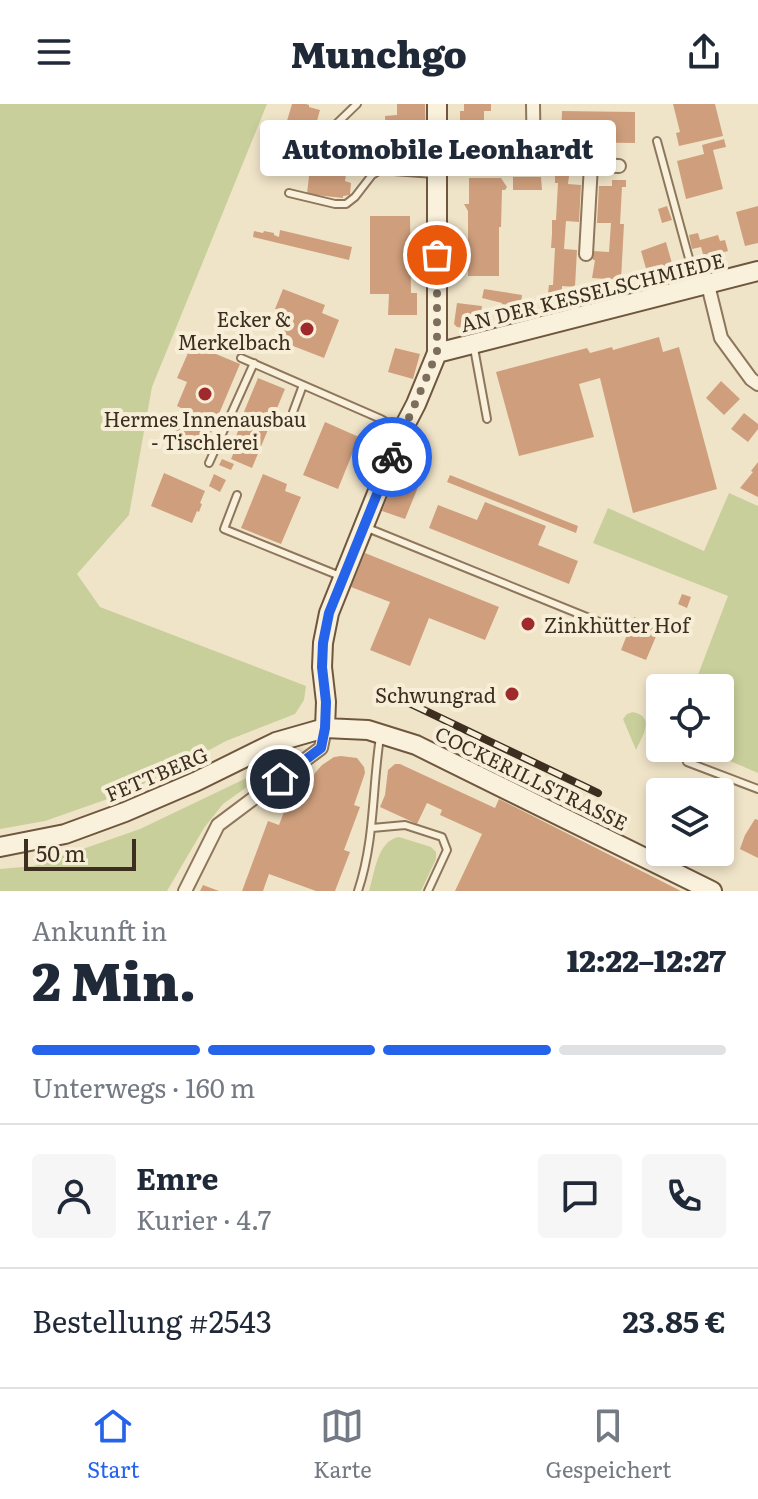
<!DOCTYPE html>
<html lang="de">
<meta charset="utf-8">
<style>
:root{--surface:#fff;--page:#f6f6f7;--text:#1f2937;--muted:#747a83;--line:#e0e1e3;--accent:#2563eb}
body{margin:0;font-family:Literata,serif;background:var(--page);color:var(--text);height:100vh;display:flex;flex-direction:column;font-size:30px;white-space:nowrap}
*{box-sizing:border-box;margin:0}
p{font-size:26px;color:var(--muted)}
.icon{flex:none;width:44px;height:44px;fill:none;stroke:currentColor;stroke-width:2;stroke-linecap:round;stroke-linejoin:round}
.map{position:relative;height:787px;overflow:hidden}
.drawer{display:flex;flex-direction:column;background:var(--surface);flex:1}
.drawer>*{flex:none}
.buttons{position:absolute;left:646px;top:570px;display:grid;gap:16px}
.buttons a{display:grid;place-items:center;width:88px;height:88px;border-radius:8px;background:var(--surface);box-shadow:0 4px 12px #0003;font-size:40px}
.scale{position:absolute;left:24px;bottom:20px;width:112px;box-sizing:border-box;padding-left:8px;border:4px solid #3d2e20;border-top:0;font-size:22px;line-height:28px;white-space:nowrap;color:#3d2e20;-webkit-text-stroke:6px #f7eed8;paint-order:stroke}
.pin{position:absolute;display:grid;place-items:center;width:68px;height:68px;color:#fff;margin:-34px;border:4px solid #fff;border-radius:50%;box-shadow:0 2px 8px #0007}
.courier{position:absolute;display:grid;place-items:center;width:80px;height:80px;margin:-40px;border:6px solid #2563eb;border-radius:50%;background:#fff;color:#222;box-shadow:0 2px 10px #0007}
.bubble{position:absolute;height:56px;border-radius:8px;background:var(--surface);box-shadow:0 4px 12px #0003;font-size:26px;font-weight:800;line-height:56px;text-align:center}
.head em{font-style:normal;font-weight:800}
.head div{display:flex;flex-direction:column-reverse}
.head{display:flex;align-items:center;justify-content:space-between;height:136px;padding:0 32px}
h1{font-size:52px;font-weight:800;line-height:60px}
.bar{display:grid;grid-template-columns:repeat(4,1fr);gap:12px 8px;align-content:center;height:96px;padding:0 32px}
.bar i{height:10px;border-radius:6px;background:var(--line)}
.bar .on{background:var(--accent)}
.bar p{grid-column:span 4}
.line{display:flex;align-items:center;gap:20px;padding:0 32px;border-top:2px solid var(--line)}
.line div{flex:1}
.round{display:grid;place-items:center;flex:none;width:84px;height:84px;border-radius:8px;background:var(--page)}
header{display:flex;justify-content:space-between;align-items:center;height:104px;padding:0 32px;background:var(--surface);font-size:36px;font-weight:800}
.dock{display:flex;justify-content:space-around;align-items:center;height:112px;border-top:2px solid var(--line);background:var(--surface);font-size:22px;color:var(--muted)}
.dock a{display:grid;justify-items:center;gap:4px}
.dock .on{color:var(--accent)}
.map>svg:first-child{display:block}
</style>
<header><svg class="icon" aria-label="menu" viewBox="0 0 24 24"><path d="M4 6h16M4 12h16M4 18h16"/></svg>Munchgo<svg class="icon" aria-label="share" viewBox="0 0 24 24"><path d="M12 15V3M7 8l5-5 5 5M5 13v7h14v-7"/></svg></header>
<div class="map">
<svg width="758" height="787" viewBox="0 0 758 787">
<rect width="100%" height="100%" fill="#f0e4c8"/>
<path fill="#c9cf9b" d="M0,0H267L152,283L129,411L77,470L100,503L306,582L304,596L295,610L226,637L174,665L122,690L45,717L0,725Z
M729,389L758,402V669L700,644H720V584H693L728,492L593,439L608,404L704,447Z
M633,608C656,613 642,632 636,646L623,615L627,610Z
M286,655L223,700L204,724L167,787H0V765L34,762L140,725Z
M399,733L431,743L436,748V755L421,787H369C375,768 377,737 399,733Z"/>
<path fill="#cf9f7d" d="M292,0H306L309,1V3L320,6L314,28L305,25L303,30L298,29L299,24L286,20Z
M397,0H425L426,53H398L394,52V45H386L385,12L397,11Z
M464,0H491V7H484V20H487V44H460V7H464Z
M673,0H715L723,32L679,42L676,29L680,28Z
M562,7L635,8V39L561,38Z
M265,20L279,23L277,30L264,26Z
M724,35L726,43L713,46L723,85L686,95L677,57L704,50L702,41Z
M311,54L348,59L345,77L351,79L350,91L343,92V94L307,90Z
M555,71L569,72L568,80L581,81L579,118L566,117L564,145L577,146L575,183L562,182V190L548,189L549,181H553L555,144H551L552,130V116H556L558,79H555Z
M513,73H541L542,86H513Z
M469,74H501L507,83L505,86H502L501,123H499V172H468V107L464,100H469Z
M612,76H626V83H622L620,120H624L621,176L592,174L595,156H593V147L609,148L611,119H597L599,82H612Z
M667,102L672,116L662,119L658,105Z
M758,102V139L745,142L736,108Z
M370,112H410L411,189H417V211H388L389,190H370Z
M280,126L352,143L349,156L253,133L254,127L263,129L264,127L274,129V131L279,133Z
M698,129L700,136L718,131L720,137L725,136L728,147L704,154L701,143L692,145L689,131Z
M666,138L673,163L647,168L641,147Z
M283,185L325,201L322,209L339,216L324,254L275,235L285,209L275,205Z
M484,185L522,191L521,200H528L527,214L519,213L518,218L500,217L502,199L482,194Z
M457,199L482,202L481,209H489L488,220L480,219L479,226L457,223L454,220Z
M659,233L663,248L679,243L717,385L633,409L600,274L579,280L594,333L519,352L496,268L587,244L590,249L612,243L613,246Z
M192,240L240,260L202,350L170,336L183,305L177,302L187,278L177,274Z
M395,244L420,250L413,275L388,268Z
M258,274L285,285L252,364L231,355L239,336L235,335L238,327H236Z
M721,277L740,295L724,311L706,294Z
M744,309L758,320V325L748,338L731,325Z
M325,318L359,333L338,385L303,371Z
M403,353L427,361L405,415L382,407Z
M222,355L234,360L231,366L219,361Z
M758,358V393L740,384L753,368L751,367Z
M164,369L205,387L200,399L202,400L199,408L197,407L192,419L151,402Z
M214,370L226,376L220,388L209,382Z
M263,370L287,380L285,387L301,393L281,440L241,424Z
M450,371L578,422L576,429L447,378Z
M485,398L546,422L538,441L578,457L569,480L429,424L438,401L477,416Z
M365,449L499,503L485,536L429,514L410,562L370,546L390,498L351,483Z
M682,490L691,493L687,504L678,500Z
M634,513L660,523L646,556L621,546Z
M341,652L357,654L364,663L365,669L354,701L360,703L344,746L350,748L335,787H316L269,770L263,787H242L268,717L279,721L295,679L307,684L315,669L322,661L334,653Z
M395,660H400L495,704L499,695L681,787H455L482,730L440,711L442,706L427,699L417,720L380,703L385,691L388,666Z
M755,715L758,716V754L740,745L745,731Z
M203,781L219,787H200Z"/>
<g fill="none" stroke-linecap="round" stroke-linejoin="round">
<g stroke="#8d765c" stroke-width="10">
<path id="lane" d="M329,27L357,0
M657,37L696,180
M289,89L335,100H346L355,93L372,71L380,66L434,70
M474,244L487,315
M241,254L381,315L398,325
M293,308L303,281
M209,359L254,259
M237,391L224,425L340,472
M365,423L604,520
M687,658L758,685
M372,724L405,721L442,733L447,746L428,787
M358,787C375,736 372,685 380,633"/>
</g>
<g stroke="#8d765c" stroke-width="16">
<path id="street" d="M437,59L534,61L533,0
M534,61H591L586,150
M591,61L619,62
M708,181L721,234L751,275L758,280
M185,787L218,721L321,644L325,624"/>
</g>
<g stroke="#6f573f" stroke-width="22">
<path id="secondary" d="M437,249L758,167
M325,624L326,598L322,563L323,539L329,509L402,327L416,300L437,249V0
M0,743L65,730L125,708L195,678L276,638L325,624L368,626L416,641L712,787"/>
</g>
<use href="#lane" stroke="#faf1dc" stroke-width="6"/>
<use href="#street" stroke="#faf1dc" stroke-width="12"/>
<use href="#secondary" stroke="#faf1dc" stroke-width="18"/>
<g stroke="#3d2e20" stroke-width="8">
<path id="rail" d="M386,588L598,689"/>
</g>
<use href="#rail" stroke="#f7eed8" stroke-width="5" stroke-dasharray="15" stroke-linecap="butt"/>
</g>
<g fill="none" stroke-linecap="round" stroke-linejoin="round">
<path stroke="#7c6e5b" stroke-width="8" stroke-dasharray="0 14.4" d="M392,353L437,249V151"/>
<path stroke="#2563eb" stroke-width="10" d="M280,675L321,644L325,624L326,598L322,563L323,539L329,509L392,353"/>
</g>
<g fill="#9e2a2b" stroke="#f7eed8" stroke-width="3">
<circle cx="307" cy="225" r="8"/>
<circle cx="205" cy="290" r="8"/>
<circle cx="528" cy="520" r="8"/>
<circle cx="512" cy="590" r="8"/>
</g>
<g text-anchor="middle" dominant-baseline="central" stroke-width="8" stroke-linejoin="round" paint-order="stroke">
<g font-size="20" fill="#3d2e20" stroke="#f7eed8">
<text transform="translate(592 187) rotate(-14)">AN DER KESSELSCHMIEDE</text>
<text transform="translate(156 669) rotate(-23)">FETTBERG</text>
<text transform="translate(532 673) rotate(26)">COCKERILLSTRASSE</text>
</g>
<g font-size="20" fill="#3d2e20" stroke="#f7eed8" text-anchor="end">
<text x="291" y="214">Ecker &amp;<tspan x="291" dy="23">Merkelbach</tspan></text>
<text x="205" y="314" text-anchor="middle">Hermes Innenausbau<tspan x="205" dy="23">- Tischlerei</tspan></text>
<text x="544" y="520" text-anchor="start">Zinkhütter Hof</text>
<text x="496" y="590">Schwungrad</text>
</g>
</g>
</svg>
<div class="buttons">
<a><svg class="icon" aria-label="locate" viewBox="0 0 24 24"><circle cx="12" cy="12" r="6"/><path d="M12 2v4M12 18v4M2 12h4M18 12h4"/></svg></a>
<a><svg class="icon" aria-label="layers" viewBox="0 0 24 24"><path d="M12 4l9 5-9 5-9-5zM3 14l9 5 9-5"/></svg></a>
</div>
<div class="scale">50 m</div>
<div class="pin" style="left:437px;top:151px;background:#ea580c"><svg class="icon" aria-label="bag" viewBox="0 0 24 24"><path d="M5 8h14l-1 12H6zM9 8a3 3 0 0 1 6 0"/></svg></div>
<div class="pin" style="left:280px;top:675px;background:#1f2937"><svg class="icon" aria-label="home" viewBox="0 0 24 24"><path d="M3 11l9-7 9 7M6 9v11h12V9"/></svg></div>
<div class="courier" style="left:392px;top:353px"><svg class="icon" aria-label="bike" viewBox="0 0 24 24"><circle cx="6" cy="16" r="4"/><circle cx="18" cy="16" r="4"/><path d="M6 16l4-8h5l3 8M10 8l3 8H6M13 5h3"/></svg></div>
<div class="bubble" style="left:260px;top:16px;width:356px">Automobile Leonhardt</div>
</div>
<section class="drawer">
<div class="head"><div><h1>2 Min.</h1><p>Ankunft in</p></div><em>12:22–12:27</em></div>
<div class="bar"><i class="on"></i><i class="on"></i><i class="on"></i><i></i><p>Unterwegs · 160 m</p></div>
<div class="line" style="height:144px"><a class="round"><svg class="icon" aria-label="person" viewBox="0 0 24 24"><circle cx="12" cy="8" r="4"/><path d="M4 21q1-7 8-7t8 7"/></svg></a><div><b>Emre</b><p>Kurier · 4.7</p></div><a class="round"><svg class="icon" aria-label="chat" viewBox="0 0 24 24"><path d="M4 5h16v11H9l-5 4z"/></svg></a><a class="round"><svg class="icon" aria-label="phone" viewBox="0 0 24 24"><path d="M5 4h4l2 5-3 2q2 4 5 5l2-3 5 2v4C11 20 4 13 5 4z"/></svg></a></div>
<div class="line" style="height:104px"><div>Bestellung #2543</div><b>23.85 €</b></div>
</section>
<nav class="dock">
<a class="on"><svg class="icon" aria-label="home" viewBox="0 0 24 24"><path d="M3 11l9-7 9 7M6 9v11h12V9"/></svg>Start</a>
<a><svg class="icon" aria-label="map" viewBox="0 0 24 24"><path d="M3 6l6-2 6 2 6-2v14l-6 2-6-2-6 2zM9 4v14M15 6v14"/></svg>Karte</a>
<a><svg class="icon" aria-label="saved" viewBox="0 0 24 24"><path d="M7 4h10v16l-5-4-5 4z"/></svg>Gespeichert</a>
</nav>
